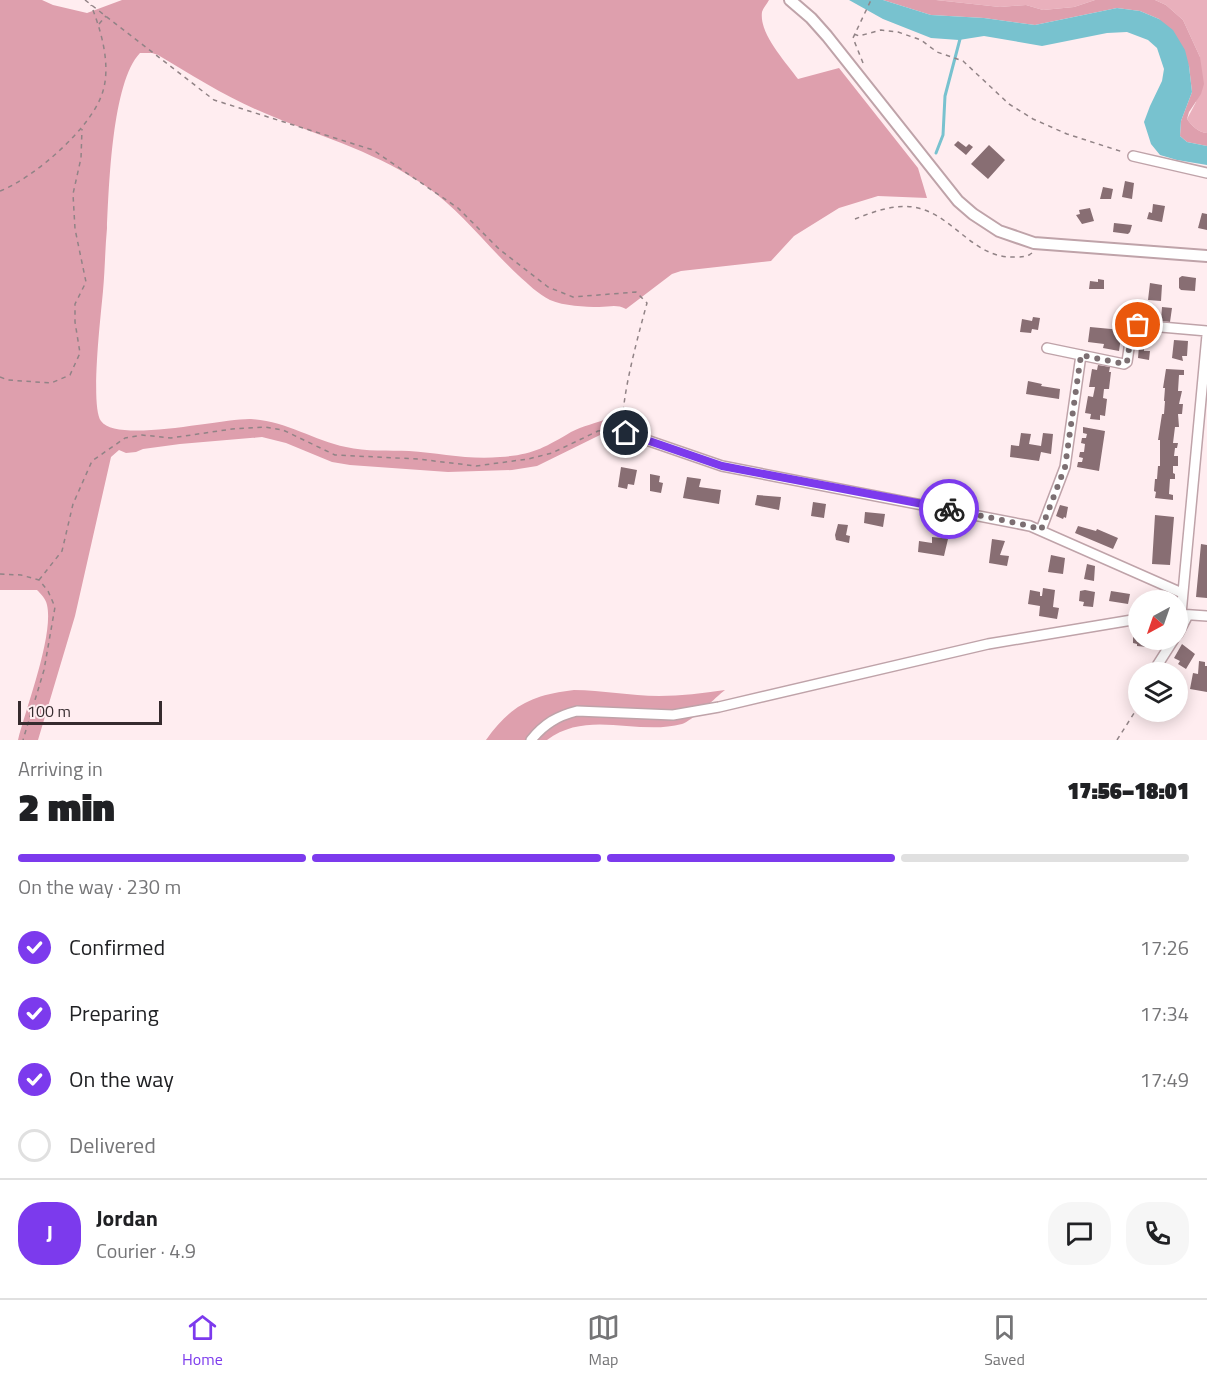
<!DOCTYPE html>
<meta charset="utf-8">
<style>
:root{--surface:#fff;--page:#f6f6f6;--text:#202124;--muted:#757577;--line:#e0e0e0;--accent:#7c3aed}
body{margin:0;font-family:"Titillium Web",sans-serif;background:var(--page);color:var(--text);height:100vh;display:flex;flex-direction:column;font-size:22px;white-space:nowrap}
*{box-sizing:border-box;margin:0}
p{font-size:20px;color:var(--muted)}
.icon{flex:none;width:33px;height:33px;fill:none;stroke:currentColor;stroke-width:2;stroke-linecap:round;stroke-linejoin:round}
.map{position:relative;height:740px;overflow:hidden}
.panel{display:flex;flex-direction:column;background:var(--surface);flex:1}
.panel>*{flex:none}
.needle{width:39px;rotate:220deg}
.fabs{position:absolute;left:1128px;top:590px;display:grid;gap:12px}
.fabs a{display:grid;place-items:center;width:60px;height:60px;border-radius:50%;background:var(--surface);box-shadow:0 3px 15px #0003;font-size:30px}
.scale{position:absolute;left:18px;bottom:15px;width:144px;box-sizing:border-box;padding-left:6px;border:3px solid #362b2e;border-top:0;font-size:16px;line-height:21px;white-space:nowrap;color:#362b2e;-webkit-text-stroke:4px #ffedf0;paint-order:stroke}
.pin{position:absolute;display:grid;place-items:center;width:51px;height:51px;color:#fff;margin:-26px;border:3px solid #fff;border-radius:50%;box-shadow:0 2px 6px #0007}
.courier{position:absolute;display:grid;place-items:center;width:60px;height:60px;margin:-30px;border:4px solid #7c3aed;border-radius:50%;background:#fff;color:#222;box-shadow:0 2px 8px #0007}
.headline em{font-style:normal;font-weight:800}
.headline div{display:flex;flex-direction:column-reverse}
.headline{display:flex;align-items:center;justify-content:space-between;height:102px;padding:0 18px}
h1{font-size:39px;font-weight:800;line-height:45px}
.bar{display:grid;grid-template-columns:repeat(4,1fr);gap:9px 6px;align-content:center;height:72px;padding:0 18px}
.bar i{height:8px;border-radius:4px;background:var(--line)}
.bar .on{background:var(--accent)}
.bar p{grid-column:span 4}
.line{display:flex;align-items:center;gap:15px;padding:0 18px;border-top:2px solid var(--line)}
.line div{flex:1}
.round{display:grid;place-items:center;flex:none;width:63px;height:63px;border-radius:24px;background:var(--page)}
ol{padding:0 18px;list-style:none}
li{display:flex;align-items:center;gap:18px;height:66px}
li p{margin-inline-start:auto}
li .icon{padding:6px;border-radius:50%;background:var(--accent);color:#fff;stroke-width:4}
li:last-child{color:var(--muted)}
li i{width:33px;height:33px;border:3px solid var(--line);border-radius:50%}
.dock{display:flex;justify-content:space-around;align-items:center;height:84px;border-top:2px solid var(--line);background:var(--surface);font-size:16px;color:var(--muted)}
.dock a{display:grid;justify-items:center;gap:3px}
.dock .on{color:var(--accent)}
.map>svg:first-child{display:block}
</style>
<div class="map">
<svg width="1207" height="740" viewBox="0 0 1207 740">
<rect width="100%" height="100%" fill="#ffedf0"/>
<path fill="#e9b0bc" d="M936,0H1095L1074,7L1043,10L1026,5L1000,7Z
M1155,0H1207V133C1198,132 1192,126 1187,119L1196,102L1200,57L1183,20L1166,5Z"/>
<path fill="#de9fad" d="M0,0H42L53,5L87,13L122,0H769C767,4 763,8 762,12C759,34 786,62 798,79L839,68L918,168L927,198L878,196L839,208L794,236L771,261L681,271L672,274L626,309C616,304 610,307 599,307C585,307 564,306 550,300C538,294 528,284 518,275C488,247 459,209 427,187C380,154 326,138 274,117C233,101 196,78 158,55L152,53H140C112,82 109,186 107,228C105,249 105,270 103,291C101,314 90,406 101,421C117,444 223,418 251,419C286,421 313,440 346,447C366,452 389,450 409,451C439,453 469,460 500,457C532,455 544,448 571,432C582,426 597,423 609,418L600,435L537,466L512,470L448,472L350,465L332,462L286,443L262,437L180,444L143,449L136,452L126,453L119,450L111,457L75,616L38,740H18C26,708 54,635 47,605C46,599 41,594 37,590H0Z
M883,0H936L1000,7L1026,5L1043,10L1074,7L1095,0H1155L1166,5L1183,20L1200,57L1204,84L1201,94L1189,112L1187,119C1192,126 1198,132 1207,133V146L1187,142L1180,136L1181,121L1192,92L1189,66L1159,19L1140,11L1117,8L1035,25L984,18L931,15Z
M574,690C602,690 630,696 659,696C681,696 703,693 725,690C716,697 692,721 682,724C637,736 588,709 547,740H486C511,705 532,695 574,690Z"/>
<path fill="#78c2cf" d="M849,0H883L931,15L984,18L1035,25L1117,8L1140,11L1159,19L1173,30L1185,50L1189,66L1192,92L1181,121L1180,136L1187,142L1207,146V165L1177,160L1160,155L1151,144L1144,122L1150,106L1162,81L1164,69L1157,48L1148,40L1127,32L1107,33L1042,46L984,36L959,40L931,38L883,19Z"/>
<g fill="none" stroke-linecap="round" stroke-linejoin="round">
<path stroke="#78c2cf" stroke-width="3" d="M936,153L943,135L945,96L960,39"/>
</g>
<path fill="#886e73" d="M958,141L966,147L969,144L973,147L966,155L954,145Z
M989,145L1005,160L988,179L971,164Z
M1125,181L1134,183L1132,199L1122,197Z
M1103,187L1113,189L1111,199H1100Z
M1153,204L1165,206L1162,222L1147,219L1149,212L1152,213Z
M1090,208L1094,221L1082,224L1076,215L1080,214L1079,210Z
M1202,213L1207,214V230L1198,228Z
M1114,223L1132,225L1130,232L1128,234L1113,232Z
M1182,276L1196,278L1195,291L1181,290L1179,288V278Z
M1098,279L1104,280V289H1089L1090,281L1098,282Z
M1150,283L1162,285L1161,301L1148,300Z
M1162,307L1172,308L1170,322L1161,321Z
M1033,317L1040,318L1038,330L1032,329L1031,333L1020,332L1022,319L1032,321Z
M1090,327L1122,330L1119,351L1103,348L1104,344L1088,342Z
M1174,340L1188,341L1187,356H1182L1183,361L1172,358Z
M1139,346L1144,347V351H1150L1149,360L1138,358Z
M1098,365L1110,367L1109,372H1111L1109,389H1104L1103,398L1107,399L1105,416L1100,415V420L1090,419L1091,414L1085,413L1088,396L1093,397L1095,387H1089L1092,369L1097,370Z
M1166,369L1184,370V375H1179L1178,391H1182L1179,404H1183L1182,414H1178L1179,427H1175L1173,443H1178L1177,448H1175L1174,456H1178V466H1173V473L1175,474V479H1170L1169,494L1173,495V500L1155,498L1156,492L1154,491L1155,479H1157L1158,466H1160V440H1158L1162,414H1164L1165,401H1164L1165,388H1163Z
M1028,381L1042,384L1041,386L1060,389L1059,399L1026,394Z
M1083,427L1105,431L1099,471L1077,467L1078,462H1082L1083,458L1079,457L1080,452H1084L1085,444L1081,443L1082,438H1086L1087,434L1083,433Z
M1021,433L1031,434L1029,444L1041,446L1043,433L1053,434L1051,454L1041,452L1039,461L1010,457L1011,445L1019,446Z
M621,467L637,470L634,485L628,484L627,489L618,487Z
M650,474L660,476L659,482L663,483L661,493L650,491Z
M687,477L701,479L699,487L721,490L719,504L683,498Z
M757,495L781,497L779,510L755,505Z
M813,502L826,504L824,518L811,516Z
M1060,505L1068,507L1066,518L1064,517L1063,519L1056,516Z
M865,512L885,514L883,527L864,523Z
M1155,515L1174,517L1170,565L1152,564Z
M838,524L848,525L846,535L850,536L849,543L836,540L835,535Z
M1078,526L1096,531L1097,529L1118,538L1113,549L1075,533Z
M932,537L942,538L944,537L948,539L944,556L918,552L919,541L932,543Z
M992,539L1005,541L1000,555L1009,556L1007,566L989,563Z
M1201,544L1207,545V598L1196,597Z
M1051,555L1065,558L1063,574L1048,572Z
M1087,564L1095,566L1094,581L1084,579Z
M1043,588L1055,590L1053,607L1059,608L1057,619L1039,616L1040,606L1028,604L1030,590L1040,592V596H1042Z
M1085,590L1095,592L1093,607L1083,606L1084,602L1079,601L1080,591Z
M1111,591L1130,594L1128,604L1109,601Z
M1133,635H1138V639H1148L1147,647L1137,646V644L1133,643Z
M1182,644L1195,654L1186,669L1178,664L1180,661L1174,658Z
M1199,661L1205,662V666H1207V692L1190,689L1193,673L1198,674Z"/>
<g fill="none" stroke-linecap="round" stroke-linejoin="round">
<g stroke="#bfa3a9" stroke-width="12">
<path id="minor" d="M1133,156L1207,173
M1047,348L1124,364L1127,362L1132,328L1138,325L1207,331
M626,433L722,466L1030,526L1182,593
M1041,530L1065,467L1081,355
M1178,614L1207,616
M1181,614L1207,335
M1178,634L1188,615
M1153,672L1174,639
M531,740C544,724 557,716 577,711L673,715L719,707L988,644L1138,619"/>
</g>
<g stroke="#bfa3a9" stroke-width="14">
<path id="tertiary" d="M790,0L811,18L827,36L958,201L973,214L999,231L1034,243L1207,256"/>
</g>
<path stroke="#918386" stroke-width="1.5" stroke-dasharray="4.5 4.5" stroke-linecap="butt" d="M85,0L214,100L373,150L458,208L499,249L548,287L573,297L636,292L647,303C641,325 619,404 624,423
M99,24L106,16
M854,34L859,36L881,30L898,32L921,40L937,52L963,61L1009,104L1033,119L1067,134L1123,152
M863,63L853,38L871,0
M0,191C34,178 93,127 103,91C111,64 101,30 91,5
M855,219C875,211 897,203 918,208C955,217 974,259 1015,257C1022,257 1027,257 1032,253
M0,377L8,380L51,383L70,375L80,353L75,322V304L86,282L75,229L73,194L81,158L82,129
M0,574L21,575L39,580L48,591L55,607L44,670L23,740
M39,580L62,551L73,504L92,461L125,438L142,435L171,438L232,429L264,427L283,430L335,455L418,459L476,466L528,459L552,453L598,431L617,429
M1117,740L1138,707"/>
<use href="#minor" stroke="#fff" stroke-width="9"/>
<use href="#tertiary" stroke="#fff" stroke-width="10"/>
</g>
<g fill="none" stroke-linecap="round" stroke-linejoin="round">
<path stroke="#7c6f72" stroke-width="6" stroke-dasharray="0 10.8" d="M949,509L1030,526L1041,530L1065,467L1081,355L1124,364L1127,362L1132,328L1138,325"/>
<path stroke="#7c3aed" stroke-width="8" d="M626,433L722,466L949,509"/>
</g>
</svg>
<div class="fabs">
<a><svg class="needle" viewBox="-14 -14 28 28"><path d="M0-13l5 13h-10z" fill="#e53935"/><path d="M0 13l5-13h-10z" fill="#757577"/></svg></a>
<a><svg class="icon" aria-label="layers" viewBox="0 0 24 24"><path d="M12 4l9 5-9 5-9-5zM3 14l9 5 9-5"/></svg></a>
</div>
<div class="scale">100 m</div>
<div class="pin" style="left:1138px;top:325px;background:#ea580c"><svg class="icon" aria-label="bag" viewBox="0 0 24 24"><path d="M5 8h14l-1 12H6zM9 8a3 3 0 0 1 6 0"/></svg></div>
<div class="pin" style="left:626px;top:433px;background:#1f2937"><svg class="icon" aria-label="home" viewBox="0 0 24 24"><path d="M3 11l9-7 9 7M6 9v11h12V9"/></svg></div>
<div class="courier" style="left:949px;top:509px"><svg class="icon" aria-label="bike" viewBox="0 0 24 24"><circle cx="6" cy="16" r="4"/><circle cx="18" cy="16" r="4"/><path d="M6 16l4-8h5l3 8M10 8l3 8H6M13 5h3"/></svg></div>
</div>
<section class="panel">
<div class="headline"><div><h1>2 min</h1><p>Arriving in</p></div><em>17:56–18:01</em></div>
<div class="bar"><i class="on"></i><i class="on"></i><i class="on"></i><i></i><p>On the way · 230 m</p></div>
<ol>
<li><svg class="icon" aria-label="check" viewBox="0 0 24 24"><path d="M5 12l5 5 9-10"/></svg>Confirmed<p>17:26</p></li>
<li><svg class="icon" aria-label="check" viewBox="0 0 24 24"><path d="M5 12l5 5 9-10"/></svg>Preparing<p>17:34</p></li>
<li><svg class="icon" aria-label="check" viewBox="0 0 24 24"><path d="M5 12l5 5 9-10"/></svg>On the way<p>17:49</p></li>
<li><i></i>Delivered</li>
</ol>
<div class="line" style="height:108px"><b class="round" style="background:var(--accent);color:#fff">J</b><div><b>Jordan</b><p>Courier · 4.9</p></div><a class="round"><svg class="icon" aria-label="chat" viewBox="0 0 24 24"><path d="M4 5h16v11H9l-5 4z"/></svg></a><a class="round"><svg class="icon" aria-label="phone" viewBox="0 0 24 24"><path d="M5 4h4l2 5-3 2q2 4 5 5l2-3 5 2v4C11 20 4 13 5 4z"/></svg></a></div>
</section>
<nav class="dock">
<a class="on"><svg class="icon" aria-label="home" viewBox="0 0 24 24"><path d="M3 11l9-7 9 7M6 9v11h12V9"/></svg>Home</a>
<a><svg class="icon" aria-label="map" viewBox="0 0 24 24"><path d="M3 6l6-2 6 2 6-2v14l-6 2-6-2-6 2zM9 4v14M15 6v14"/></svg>Map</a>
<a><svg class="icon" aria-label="saved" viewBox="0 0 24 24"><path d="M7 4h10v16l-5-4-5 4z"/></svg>Saved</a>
</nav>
